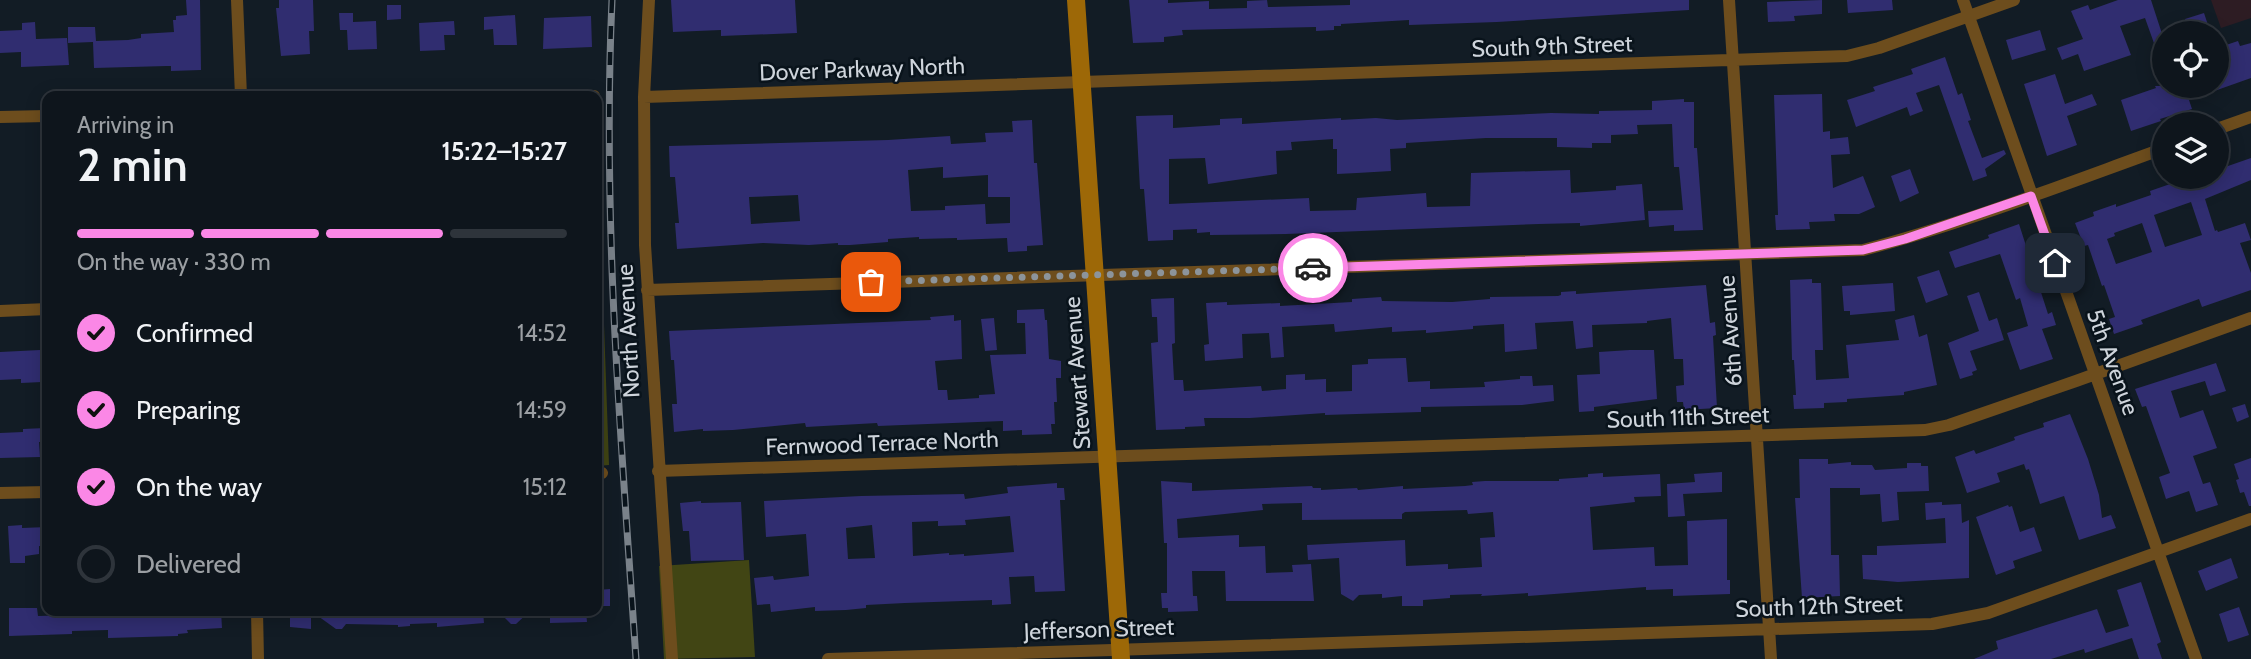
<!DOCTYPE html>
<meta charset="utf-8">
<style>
:root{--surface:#0e151c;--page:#1c2229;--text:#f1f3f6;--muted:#9b9fa3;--line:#2e343b;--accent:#fb87e6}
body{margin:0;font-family:Cabin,sans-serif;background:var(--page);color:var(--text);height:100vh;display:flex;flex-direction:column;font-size:26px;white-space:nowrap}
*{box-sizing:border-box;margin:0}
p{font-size:23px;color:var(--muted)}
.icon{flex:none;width:38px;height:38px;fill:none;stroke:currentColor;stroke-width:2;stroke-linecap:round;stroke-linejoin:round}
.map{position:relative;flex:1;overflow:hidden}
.drawer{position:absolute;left:42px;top:91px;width:560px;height:525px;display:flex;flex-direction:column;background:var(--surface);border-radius:14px;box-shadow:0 4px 18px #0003,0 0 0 2px var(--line)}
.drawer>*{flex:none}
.controls{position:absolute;left:2152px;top:21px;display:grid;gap:14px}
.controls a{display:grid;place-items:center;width:77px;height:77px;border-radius:50%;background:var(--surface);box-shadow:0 4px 18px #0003,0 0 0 2px var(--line);font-size:35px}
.pin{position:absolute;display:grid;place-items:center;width:60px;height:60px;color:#fff;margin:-30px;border-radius:14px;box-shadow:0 4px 10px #0006}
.courier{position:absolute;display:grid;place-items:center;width:70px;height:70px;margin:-35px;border:5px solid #fb87e6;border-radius:50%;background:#fff;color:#222;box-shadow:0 2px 9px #0007}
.overview em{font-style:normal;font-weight:600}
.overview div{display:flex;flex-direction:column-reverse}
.overview{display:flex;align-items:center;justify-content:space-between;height:119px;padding:0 35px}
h1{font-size:46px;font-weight:600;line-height:52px}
.bar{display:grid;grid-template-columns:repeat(4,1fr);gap:10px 7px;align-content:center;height:84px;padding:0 35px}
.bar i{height:9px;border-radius:5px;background:var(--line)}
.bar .on{background:var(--accent)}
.bar p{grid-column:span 4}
ol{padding:0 35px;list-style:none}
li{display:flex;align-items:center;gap:21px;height:77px}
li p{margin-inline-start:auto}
li .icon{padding:7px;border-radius:50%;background:var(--accent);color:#111;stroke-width:4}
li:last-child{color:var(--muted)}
li i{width:38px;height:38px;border:4px solid var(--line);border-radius:50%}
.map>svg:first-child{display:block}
</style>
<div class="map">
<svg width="2251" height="659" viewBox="0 0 2251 659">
<rect width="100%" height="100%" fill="#121c25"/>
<path fill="#2d1c23" d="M2211,0H2251V18L2221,28Z"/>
<path fill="#414514" d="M597,296H603L609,465L597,466Z
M749,560L755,657L664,659L659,566Z"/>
<path fill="#302d70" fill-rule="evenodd" d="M186,0H200L201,70L171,71V66H167L94,68L93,42L68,43V27H95L96,41L128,40L141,38V34L174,32L173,20H176V16L187,15Z
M279,0H313L314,31H309L310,54L281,56L276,8H279Z
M671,0H795L797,33L721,36V30L673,32Z
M1129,0H1168V3L1209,1V9L1247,8V1L1267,0L1268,7L1350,5V0H1689V10L1497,22L1409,25V20L1341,24V26H1334V30L1316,31V27L1182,30L1183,35L1164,37V42L1133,43Z
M1822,0V14L1794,16L1795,21L1768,22L1767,2Z
M1847,0H1892L1893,10L1848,13Z
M2118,0H2151L2165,43L2155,46L2145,18L2120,26L2131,55L2084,71L2078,54L2062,60L2057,48L2083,39L2071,11L2088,5L2090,10Z
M387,5H401V19L387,20Z
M339,13H353V22L376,21L377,49L348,50L347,30H340Z
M2204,13L2209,28L2190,33L2185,19Z
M515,15L517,45H494L493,29L484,30V17Z
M591,16L592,47L543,49L544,18Z
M454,21L455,35H444L445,50L420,51L419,23Z
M35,22L36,39L67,38L69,65L21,67V52L0,53V31L22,30V23Z
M2040,30L2046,50L2012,60L2006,40Z
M2238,41L2240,46L2251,43V78L2189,100L2192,109L2160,119L2161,121L2131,131L2121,100L2156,88L2155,86H2217V48Z
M1945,57L1958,95L1962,93L1971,120L1968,121L1982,158L2004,150L2006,154L1985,169L1987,176L1973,181L1939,85L1916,93L1923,111L1910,116L1907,107L1856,127L1847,100L1875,91L1873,87L1913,74L1911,69Z
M2055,74L2065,104L2092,94L2097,105L2067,116L2077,145L2047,156L2024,84Z
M1822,94L1823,132L1830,131V139L1848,137L1850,154L1831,155L1833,188L1863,176L1875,207L1859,214H1834L1835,221L1809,222L1810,229L1776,230L1775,215H1778L1774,95Z
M1684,99V102H1694V148H1697L1703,230L1674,231V225L1649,227L1648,211L1683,210L1679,167H1674L1672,124L1637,125L1638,134L1611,135V143H1592V148L1557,147V138H1486L1406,143V148L1390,149L1391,171L1357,173L1337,174V149H1333V139L1291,142L1292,150L1276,151L1277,174L1208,184L1205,158L1169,159V204L1309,198L1310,211L1356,210L1357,198L1426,193L1427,207L1470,206L1471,173L1570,170L1571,193L1616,190V186L1642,184L1645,220L1580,226V223L1539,224L1286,234L1210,235V232L1197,233V229L1173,230V240L1148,241L1144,189H1140L1136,116L1173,115V128L1220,125V119L1242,118V124L1341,118V120L1376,118L1397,120L1551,113L1599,114V111L1652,110V101Z
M1032,120L1034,163H1037L1043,245L1027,246V251L1008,252L1007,238L957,240V238L919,239V237L888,239V242L850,245H838V243L809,245L763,243L677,249L675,223H679L675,177H670L669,146L888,140L950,136L951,144L986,142L985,133L1013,132L1012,121ZM943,167V178L988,175V197H1010V223L986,224L985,204L945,206V210L911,211L908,170ZM798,195L800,221L751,224L749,197Z
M2217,141L2228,166L2251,158V180L2205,199L2215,231L2217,230L2218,232L2245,223L2251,240L2240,243L2251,273V290L2202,307L2199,299L2141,320L2143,324L2114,334L2109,319L2115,317L2104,285L2102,286L2088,245L2084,246L2075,223L2094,216L2093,212L2116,204V207L2151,195L2150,191L2173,183L2170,177H2217ZM2191,202L2202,235L2165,247L2154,215ZM2142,223L2152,252L2116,264L2107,239L2115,236L2114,233Z
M1910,169L1919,193L1900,202L1891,176Z
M2019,224L2048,314L2052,312L2056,325L2042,329L2053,359L2020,370L2007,333L2028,326L2020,298L2016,300L2000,254L1955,268L1949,252L1989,238L1988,235Z
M1939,270L1948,295L1926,303L1917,277Z
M1812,279V283H1821L1823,350H1815L1816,380L1849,378L1846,345L1899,340L1895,320L1914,315L1919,337L1927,334L1937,385L1904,392V395L1847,399V402L1824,403V408L1794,409L1793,395H1796L1794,360H1792L1790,280Z
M1893,283L1895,311L1850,315V311H1844L1842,286Z
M1706,285L1710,323L1715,322L1716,335L1713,336L1717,408L1684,410L1683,402H1677L1676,386L1684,385L1683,359H1674L1671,318L1647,321V323L1592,325L1593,347L1576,349L1573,321L1535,323L1537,349L1505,352L1504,324L1473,326V329L1426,333V330L1392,332V327L1335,332L1334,324L1282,327L1284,357L1271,358L1269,333L1242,334L1243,358L1205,361L1204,345L1209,344L1206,303L1227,302V305L1280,303V306L1352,302V299L1381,297L1382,301L1452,302L1490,299V297L1558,296L1561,295V292L1576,291V294Z
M1979,292L1989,321L1997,318L2004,340L1970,351L1977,370L1972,372L1973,375L1960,379L1948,343L1979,331L1967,296Z
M1174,298L1175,343L1172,344L1174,380H1183L1184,391L1261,386L1262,391L1286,389V375L1305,374V380L1326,379V392L1352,391V365L1368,364V359L1403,358H1406L1408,382L1430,381V389L1485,387L1484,382L1520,379V376H1532L1533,386L1553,385L1554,401L1522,405L1421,407V412L1325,415V413L1250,418H1204L1205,426L1185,427V429L1156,430L1151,343L1158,342L1157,317H1152L1151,299Z
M1044,309L1045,320H1047L1049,359L1061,361V378H1056L1057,402H1054L1055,424H1051L1052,434L1022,435V430L1003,431V421L878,426L877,423L806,427L805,423L733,430L703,431V429L674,432L672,404H677L674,360H671L669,331L931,320L930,317L954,315V321L961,320L962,359L935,361L938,390H947L948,400L979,398V395L995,394L990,355L1026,354L1025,323H1017V310Z
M994,318L997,350L985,351L981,319Z
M40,350L42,382L21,383V379L0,380V352Z
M1630,350H1654L1657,399L1594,407V411L1579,412L1577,375L1600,374L1599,352Z
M2216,363L2226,391L2210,396L2205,381L2171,391L2180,418L2203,410L2217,448L2193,456L2203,484L2210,482L2218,505L2196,512L2189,491L2166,499L2159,477L2170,473L2146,406L2142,407L2135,389Z
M2245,404L2249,417L2237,422L2232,408Z
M2070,414L2088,459L2099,495L2102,518L2111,515L2116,528L2079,540L2064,496L2040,504L2029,469L2026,470L2024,464L1997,473L2000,482L1967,493L1955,457L1974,450L1976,454L2015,440L2014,437L2044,427L2043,423Z
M45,428V442H39L40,457L0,458V433L23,432V429Z
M2251,458V506H2249L2244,492L2240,493L2236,480L2239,479L2234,464Z
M1799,459H1828V464L1851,462V465H1872L1875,470L1907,468V463H1921V466H1928L1929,491L1897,492L1899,520L1882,522L1880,494L1860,495V488H1830L1831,555H1839L1840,596L1802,598L1795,498H1800Z
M1722,472V492L1683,494L1685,516L1668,517L1667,484L1695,482L1694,474Z
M1603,473V477L1660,474L1661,496L1634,497L1635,502L1590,507L1593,550L1654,547L1655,566L1688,565L1687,521L1727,519V580H1730V594L1673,596V589L1646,590V587L1528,596V593L1481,596L1482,594L1450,595V598L1423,600V606H1402V596L1382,598V594L1359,595L1353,601L1341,594L1339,558L1308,560L1307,545L1405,540L1406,566L1448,564V569L1482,567L1480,538L1495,537L1493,512L1468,514L1467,510L1405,512L1402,514V519L1302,520V503L1262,504L1263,510L1177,519L1178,538L1239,535V547L1265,546L1266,573L1293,572L1292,565L1311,564L1314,601H1226L1225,571H1192L1193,596H1197L1198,611L1168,612V608H1162L1161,593H1167V543H1164L1161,481L1192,483V491L1312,486L1313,488H1321V490L1357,488L1358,490L1403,486V489L1465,486L1473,485L1472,482L1485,481H1559V479L1588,477V474Z
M1057,483V488H1064L1065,500H1060L1065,591L1035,592L1034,576L1009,577L1011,604L992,605V600L905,603L866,605V608L846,610L815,611V607L771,612L770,604L757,605L754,578L773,576L774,580L809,576L806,534L766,537L764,501L861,496L964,494L965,499L1008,493L1007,487ZM1010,516L1014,552L964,556V554L949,555V553L913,556L912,522L938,521V526L966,525L965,520ZM872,525L875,558L848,559L846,528Z
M701,501V503L741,502L744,560L691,561L689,531H683L680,503Z
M1942,502V505L1961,504L1962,523L1969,520V578L1898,582L1863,579L1862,555H1877V546L1946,543L1945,518L1926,520L1925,503Z
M2008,505L2009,507L2012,506L2020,532L2034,527L2042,551L2013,561L2015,568L1996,575L1976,517Z
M22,525V528L47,527V546H39V554L25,556V563H10L8,526Z
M2231,558L2238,578L2206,591L2198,571Z
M2141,582L2161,642L2157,644L2162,659H2139L2132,638L2085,653L2084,649L2051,659H1974L1998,649L1996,641L2097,609L2106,633L2129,626L2117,590Z
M610,589V606H597V590Z
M2239,607L2249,635L2228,642L2219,614Z
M9,608H37L38,616L221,611L222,628L187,630L188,633L178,634V636L108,638V630L72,631V634L9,636Z
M293,611H311V629L290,627V615H293Z
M311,611H483L484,623L437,627V623L410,624V626L398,627V625L346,624L342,629H336Z
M498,611H530L516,624H511Z
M550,611H586L587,622L550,623Z"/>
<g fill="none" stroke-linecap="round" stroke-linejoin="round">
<path stroke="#6d4d1d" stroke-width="12" d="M237,0L241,96
M649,0L644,97L645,245L672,659
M1729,0L1771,659
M1963,0L2196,659
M588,96H594
M644,97L1847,56L1879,48L2014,0
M0,117L47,116
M2217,129L2251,117
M647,290L1863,250C1965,223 2065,184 2165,148
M0,311L47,309
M658,471L1925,430L1949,425L2076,381L2251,318
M597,474L602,473
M0,493L47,492
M257,611L258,659
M828,659L1932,624L1988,613L2251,519"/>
<path stroke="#9d6807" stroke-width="18" d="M1076,0L1121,659"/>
<g stroke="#7a828a" stroke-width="7">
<path id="rail" d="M612,0C602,220 621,439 636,659"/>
</g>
<use href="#rail" stroke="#09131b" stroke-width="4.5" stroke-dasharray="13" stroke-linecap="butt"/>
</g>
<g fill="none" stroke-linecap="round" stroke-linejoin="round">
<path stroke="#8c949b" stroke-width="7" stroke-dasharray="0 12.6" d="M871,282L1313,268"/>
<path stroke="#fb87e6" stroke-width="9" d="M1313,268L1863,250L1905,239L2031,196L2055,263"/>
</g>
<g text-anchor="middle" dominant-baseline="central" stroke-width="5" stroke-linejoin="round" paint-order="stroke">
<g font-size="23" fill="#ced4db" stroke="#09131b">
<text transform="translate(1552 46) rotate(-2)">South 9th Street</text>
<text transform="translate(862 69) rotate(-2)">Dover Parkway North</text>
<text transform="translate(628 331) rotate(-93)">North Avenue</text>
<text transform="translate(1730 331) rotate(-94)">6th Avenue</text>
<text transform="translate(2113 362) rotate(70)">5th Avenue</text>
<text transform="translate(1077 373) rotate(-94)">Stewart Avenue</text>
<text transform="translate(1688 417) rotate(-2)">South 11th Street</text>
<text transform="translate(882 443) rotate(-2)">Fernwood Terrace North</text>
<text transform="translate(1819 606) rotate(-2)">South 12th Street</text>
<text transform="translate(1099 629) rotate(-2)">Jefferson Street</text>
</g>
</g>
</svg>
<div class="controls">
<a><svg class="icon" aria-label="locate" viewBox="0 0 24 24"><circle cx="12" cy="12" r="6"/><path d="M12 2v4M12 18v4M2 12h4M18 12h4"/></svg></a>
<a><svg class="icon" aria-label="layers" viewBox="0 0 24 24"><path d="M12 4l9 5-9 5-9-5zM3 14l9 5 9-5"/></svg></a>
</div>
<div class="pin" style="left:871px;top:282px;background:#ea580c"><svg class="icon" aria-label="bag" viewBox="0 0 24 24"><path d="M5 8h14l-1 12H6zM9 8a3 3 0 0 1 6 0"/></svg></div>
<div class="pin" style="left:2055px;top:263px;background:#1f2937"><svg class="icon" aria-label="home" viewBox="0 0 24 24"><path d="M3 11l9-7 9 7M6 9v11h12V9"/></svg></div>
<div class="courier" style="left:1313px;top:268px"><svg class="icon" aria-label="car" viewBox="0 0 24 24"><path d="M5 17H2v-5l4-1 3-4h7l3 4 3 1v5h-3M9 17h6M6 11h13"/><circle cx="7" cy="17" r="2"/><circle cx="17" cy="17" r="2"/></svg></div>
<section class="drawer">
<div class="overview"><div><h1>2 min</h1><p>Arriving in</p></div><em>15:22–15:27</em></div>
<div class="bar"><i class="on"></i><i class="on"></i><i class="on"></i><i></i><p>On the way · 330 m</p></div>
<ol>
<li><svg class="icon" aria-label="check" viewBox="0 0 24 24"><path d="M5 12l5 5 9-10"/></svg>Confirmed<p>14:52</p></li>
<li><svg class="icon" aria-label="check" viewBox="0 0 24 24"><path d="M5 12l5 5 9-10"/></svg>Preparing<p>14:59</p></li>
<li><svg class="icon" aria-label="check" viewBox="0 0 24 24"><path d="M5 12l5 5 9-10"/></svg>On the way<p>15:12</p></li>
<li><i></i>Delivered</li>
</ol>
</section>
</div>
